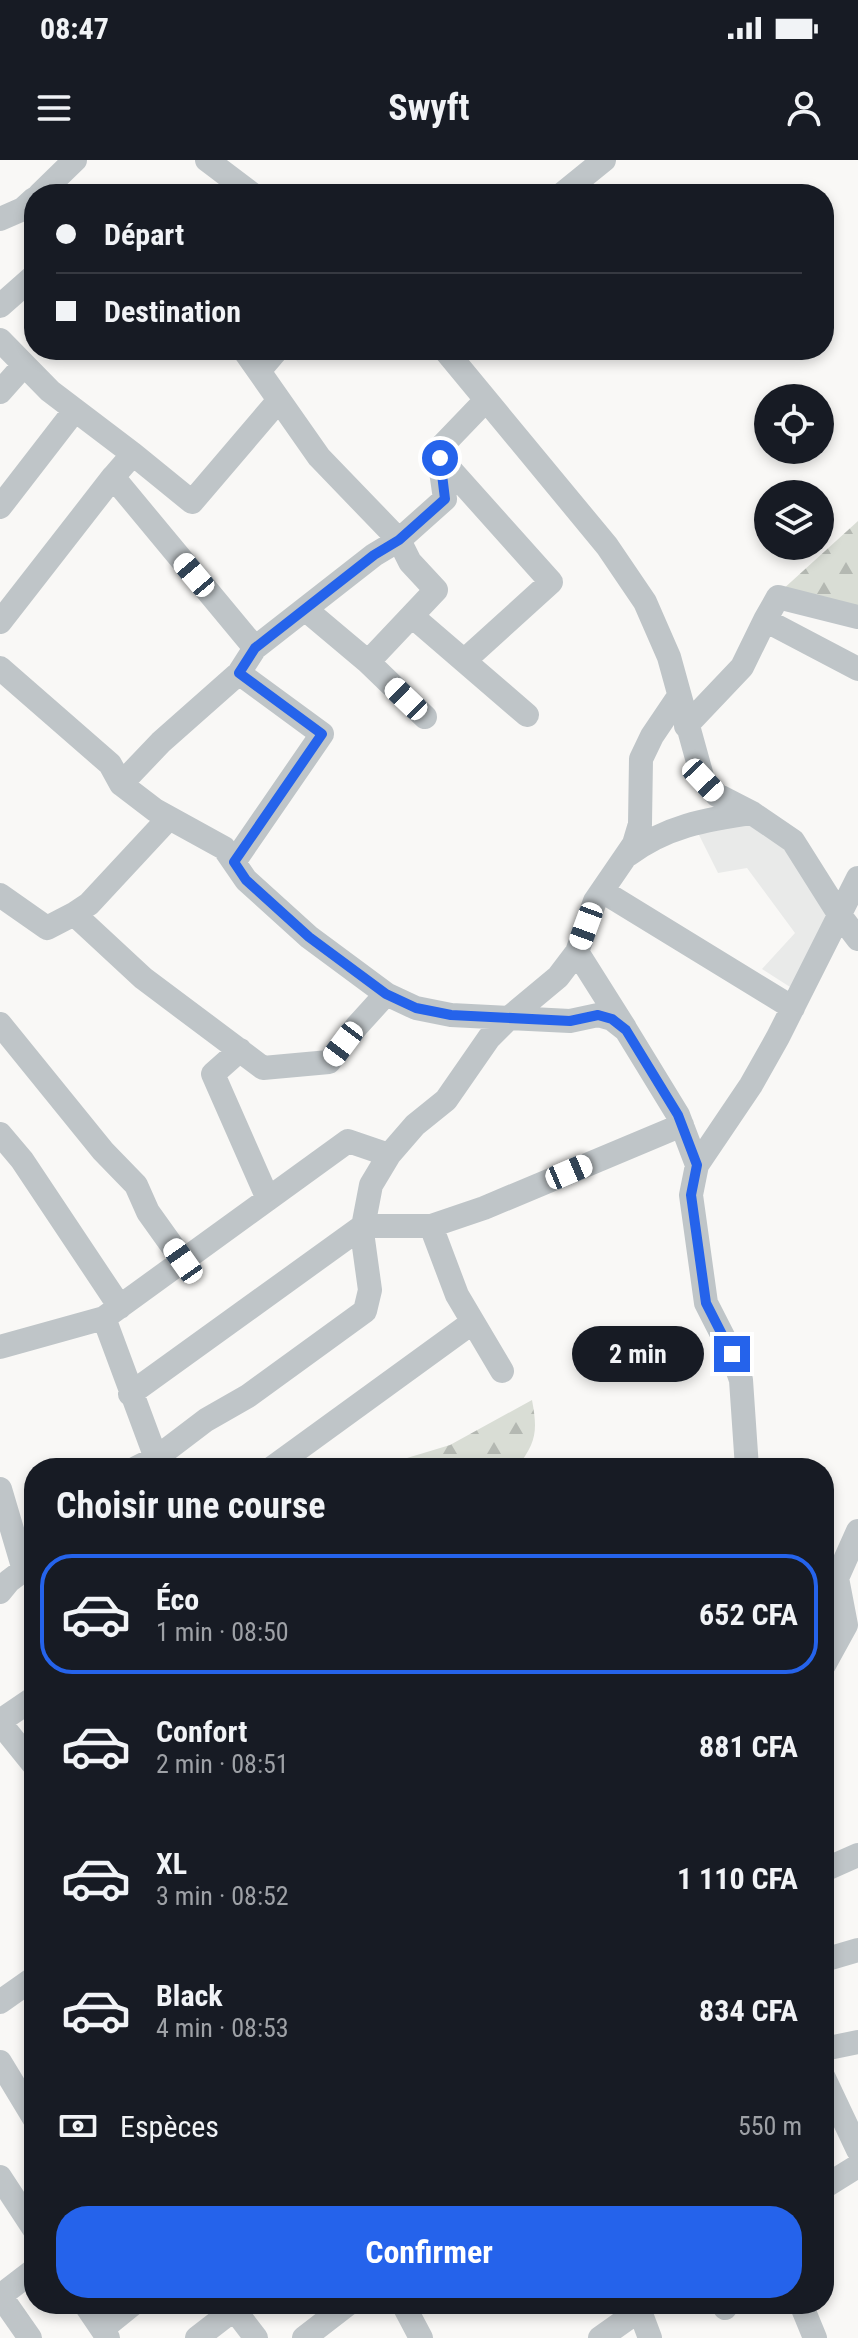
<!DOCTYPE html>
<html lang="fr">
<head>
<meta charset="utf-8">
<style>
  :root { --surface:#171b24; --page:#20242c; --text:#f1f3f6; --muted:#9ea1a6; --line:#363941; --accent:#2563eb }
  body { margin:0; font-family:"Roboto Condensed",sans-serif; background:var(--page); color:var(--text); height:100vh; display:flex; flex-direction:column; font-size:30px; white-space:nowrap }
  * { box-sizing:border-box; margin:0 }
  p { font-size:26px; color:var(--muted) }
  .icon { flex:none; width:44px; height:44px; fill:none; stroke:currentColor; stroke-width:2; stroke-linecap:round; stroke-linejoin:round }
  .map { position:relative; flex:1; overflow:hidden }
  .side { position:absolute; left:24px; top:1298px; width:810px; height:856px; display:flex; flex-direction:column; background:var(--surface); border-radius:32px; box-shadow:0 4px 12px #0003 }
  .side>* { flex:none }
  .banner { position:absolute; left:24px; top:24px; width:810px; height:176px; border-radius:32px; box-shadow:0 4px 12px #0003; display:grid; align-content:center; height:176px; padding:0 32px; background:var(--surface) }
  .controls { position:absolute; left:754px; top:224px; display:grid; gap:16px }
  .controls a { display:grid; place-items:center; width:80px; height:80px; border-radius:50%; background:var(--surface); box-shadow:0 4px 12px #0003; font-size:40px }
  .end { position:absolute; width:36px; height:36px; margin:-18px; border:10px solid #2563eb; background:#fff; box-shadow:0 0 0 4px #fff }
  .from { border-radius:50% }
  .bubble { position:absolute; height:56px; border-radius:28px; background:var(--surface); box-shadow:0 4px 12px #0003; font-size:26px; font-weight:700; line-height:56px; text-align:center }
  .car { position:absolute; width:24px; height:48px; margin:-24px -12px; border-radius:10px; box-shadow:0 0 6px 2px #0007; background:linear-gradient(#fff 24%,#345 0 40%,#fff 0 76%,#345 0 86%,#fff 0) }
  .banner b { display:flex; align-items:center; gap:28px; height:76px; font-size:30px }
  .banner b+b { border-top:2px solid var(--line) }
  .banner i { width:20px; height:20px; background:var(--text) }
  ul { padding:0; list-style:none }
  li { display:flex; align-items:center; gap:24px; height:120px; margin:0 16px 12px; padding:0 16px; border:4px solid transparent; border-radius:32px }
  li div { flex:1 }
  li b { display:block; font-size:30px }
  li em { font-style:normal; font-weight:700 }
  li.on { border-color:var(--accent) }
  li>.icon { width:72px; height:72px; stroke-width:1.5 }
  h2 { padding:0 32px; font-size:36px; line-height:96px }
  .pay { display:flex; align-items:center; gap:20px; height:88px; padding:0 32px; font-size:30px }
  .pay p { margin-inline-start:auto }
  .button { display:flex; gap:16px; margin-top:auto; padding:16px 32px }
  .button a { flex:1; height:92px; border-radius:32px; background:var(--accent); color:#fff; font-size:32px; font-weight:700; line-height:92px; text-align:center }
  .status { display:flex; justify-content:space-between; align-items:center; height:56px; padding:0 40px; background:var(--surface); direction:ltr }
  .status svg { height:22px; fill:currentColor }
  header { display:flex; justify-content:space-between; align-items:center; height:104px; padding:0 32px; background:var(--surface); font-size:36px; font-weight:700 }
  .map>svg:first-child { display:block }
</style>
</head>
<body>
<div class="status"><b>08:47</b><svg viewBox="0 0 49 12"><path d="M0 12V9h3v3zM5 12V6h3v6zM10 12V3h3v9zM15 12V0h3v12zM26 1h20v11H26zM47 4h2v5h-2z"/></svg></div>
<header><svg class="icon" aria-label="menu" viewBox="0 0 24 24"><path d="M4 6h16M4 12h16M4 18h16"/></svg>Swyft<svg class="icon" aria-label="person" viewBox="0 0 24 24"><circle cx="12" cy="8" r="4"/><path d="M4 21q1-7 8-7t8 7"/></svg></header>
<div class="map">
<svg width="858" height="2178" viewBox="0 0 858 2178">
  <defs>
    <pattern id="forest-firs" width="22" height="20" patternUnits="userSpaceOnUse" patternTransform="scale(2)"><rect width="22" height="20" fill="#d9ddd5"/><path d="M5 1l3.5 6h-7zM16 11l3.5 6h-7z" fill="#b4b8b2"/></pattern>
  </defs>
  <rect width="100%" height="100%" fill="#f9f8f6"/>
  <path fill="#e9eae9" d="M 752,653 L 793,681 L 839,754 L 801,834 L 762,809 L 795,773 L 747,708 L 718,713 L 693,663 Z"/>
  <path fill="url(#forest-firs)" d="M 858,361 L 858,450 L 781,431 Z
    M 532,1240 C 538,1272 536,1282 517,1308 L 374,1308 L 450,1285 Z"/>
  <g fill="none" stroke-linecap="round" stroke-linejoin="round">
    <path stroke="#bfc5c8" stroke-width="24" d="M 207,0 L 252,34
      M 40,34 L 75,0
      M 562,34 L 604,0
      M 0,59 L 23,49 L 34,39
      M 0,146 L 34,116
      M 0,180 L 50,231 L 133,294 L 113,317 L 255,488
      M 244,190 L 319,297 L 399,380 L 410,402 L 436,430 L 368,502
      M 445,190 L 607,386 L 645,442 L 669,497 L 703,620 L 717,635 L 752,653 L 793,681 L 839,754 L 858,779
      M 259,211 L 277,190
      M 0,232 L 24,205
      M 133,294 L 192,342 L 279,240
      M 440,298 L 551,422 L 465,500
      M 0,347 L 75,250
      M 305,449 L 368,502 L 425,557
      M 412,456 L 527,555
      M 858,457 L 778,437 L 765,460 L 858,509
      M 0,462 L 113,317
      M 0,508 L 110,604 L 121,624 L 155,650 L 224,688 L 246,720 L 309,777 L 386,834 L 416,848 L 451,855 L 570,861 L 598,855 L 612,859 L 626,870 L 678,955 L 697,1005
      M 686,566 L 742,507 L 765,460
      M 121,624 L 161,582 L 239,513 L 255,488 L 374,395 L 399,380 L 445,339 L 438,290 L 486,240
      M 628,695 C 665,667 706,659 752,653
      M 234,702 L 322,574 L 239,513
      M 602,731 L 793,848
      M 0,735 L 47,768 L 74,754 L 143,818 L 263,908 L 329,902 L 357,866 L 386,834
      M 74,754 L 89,744 L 169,658
      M 577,792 L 625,868
      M 0,864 L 103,991 L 136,1025 L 148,1052 L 183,1101
      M 240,890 L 213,914 L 268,1039
      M 0,974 L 22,1000 L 120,1147
      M 104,1158 L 156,1298
      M 0,1187 L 104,1158 L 348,981 L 389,995
      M 502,1211 L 457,1135 L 431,1066 L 484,1048 L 682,965
      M 130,1234 L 363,1066 L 431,1066
      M 136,1308 L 156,1298 L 206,1260 L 248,1236 L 365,1151 L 370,1130 L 362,1072 L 371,1025 L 389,995 L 415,965 L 446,940 L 489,878 L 510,857 L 558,817 L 577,792 L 595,741 L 634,684 L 640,664 L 641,599 L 652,576 L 679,536
      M 272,1308 L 473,1162
      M 747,1308 L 741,1220 L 732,1194 L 706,1143 L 691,1035 L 697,1005 L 751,925 L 778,877 L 858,718
      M 0,1329 L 24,1410 L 34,1409
      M 0,1432 L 9,1421 L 34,1402
      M 824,1505 L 846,1465 L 837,1418 L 858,1371
      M 0,1561 L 34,1538
      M 0,1563 L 34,1605
      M 824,1710 L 858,1695
      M 824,1800 L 858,1790
      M 0,1842 L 34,1818
      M 824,1889 L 858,1882
      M 0,1902 L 34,1958
      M 824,1918 L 858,1990
      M 0,2017 L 34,2069
      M 824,2027 L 858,2006
      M 0,2135 L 30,2178
      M 0,2136 L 34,2110
      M 85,2144 L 108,2178
      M 230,2144 L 256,2178
      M 403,2144 L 421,2178
      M 723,2144 L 725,2148
      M 801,2144 L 815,2178
      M 638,2146 L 650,2178
      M 102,2169 L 133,2144
      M 197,2178 L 241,2144
      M 304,2178 L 348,2144
      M 600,2178 L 631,2156 L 640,2144"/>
  </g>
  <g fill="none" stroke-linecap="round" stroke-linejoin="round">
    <path stroke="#2563eb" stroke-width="10" d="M 440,298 L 445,339 L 399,380 L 374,395 L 255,488 L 239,513 L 322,574 L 234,702 L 246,720 L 309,777 L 386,834 L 416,848 L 451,855 L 570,861 L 598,855 L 612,859 L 626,870 L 678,955 L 697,1005 L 691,1035 L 706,1143 L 732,1194"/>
  </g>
</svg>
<div class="controls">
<a><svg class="icon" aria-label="locate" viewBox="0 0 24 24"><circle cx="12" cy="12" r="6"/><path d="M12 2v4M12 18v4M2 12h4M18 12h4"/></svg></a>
<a><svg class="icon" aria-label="layers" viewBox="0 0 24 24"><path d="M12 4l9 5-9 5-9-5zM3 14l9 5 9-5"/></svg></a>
</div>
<i class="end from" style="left:440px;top:298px"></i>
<i class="end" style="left:732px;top:1194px"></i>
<div class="bubble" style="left:572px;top:1166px;width:132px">2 min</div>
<i class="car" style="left:194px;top:415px;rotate:320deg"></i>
<i class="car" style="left:406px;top:539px;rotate:314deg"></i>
<i class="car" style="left:703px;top:620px;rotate:137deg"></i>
<i class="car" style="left:586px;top:766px;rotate:200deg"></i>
<i class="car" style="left:343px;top:884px;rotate:217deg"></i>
<i class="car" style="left:569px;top:1012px;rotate:67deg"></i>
<i class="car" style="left:183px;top:1101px;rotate:325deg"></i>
<div class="banner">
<b><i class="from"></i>Départ</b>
<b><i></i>Destination</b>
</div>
<section class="side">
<h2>Choisir une course</h2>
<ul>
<li class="on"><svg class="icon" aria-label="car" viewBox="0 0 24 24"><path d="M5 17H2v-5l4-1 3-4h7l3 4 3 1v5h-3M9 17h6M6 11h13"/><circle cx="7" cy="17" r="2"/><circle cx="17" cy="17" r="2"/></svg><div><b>Éco</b><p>1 min · 08:50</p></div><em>652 CFA</em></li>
<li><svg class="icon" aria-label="car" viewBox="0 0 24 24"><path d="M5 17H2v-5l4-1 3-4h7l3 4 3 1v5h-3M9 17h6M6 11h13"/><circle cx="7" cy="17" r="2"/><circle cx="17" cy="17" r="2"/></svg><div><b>Confort</b><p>2 min · 08:51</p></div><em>881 CFA</em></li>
<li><svg class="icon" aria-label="car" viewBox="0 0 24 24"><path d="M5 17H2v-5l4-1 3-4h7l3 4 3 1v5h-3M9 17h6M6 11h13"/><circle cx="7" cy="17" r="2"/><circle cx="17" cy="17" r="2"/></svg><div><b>XL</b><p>3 min · 08:52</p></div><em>1 110 CFA</em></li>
<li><svg class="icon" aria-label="car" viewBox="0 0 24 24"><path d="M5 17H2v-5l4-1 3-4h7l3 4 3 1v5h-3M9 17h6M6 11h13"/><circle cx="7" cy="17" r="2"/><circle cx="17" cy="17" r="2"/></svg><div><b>Black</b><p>4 min · 08:53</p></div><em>834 CFA</em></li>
</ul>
<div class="pay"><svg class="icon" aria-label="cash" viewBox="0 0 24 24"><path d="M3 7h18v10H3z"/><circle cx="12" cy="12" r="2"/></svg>Espèces<p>550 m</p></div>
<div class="button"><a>Confirmer</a></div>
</section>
</div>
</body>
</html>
